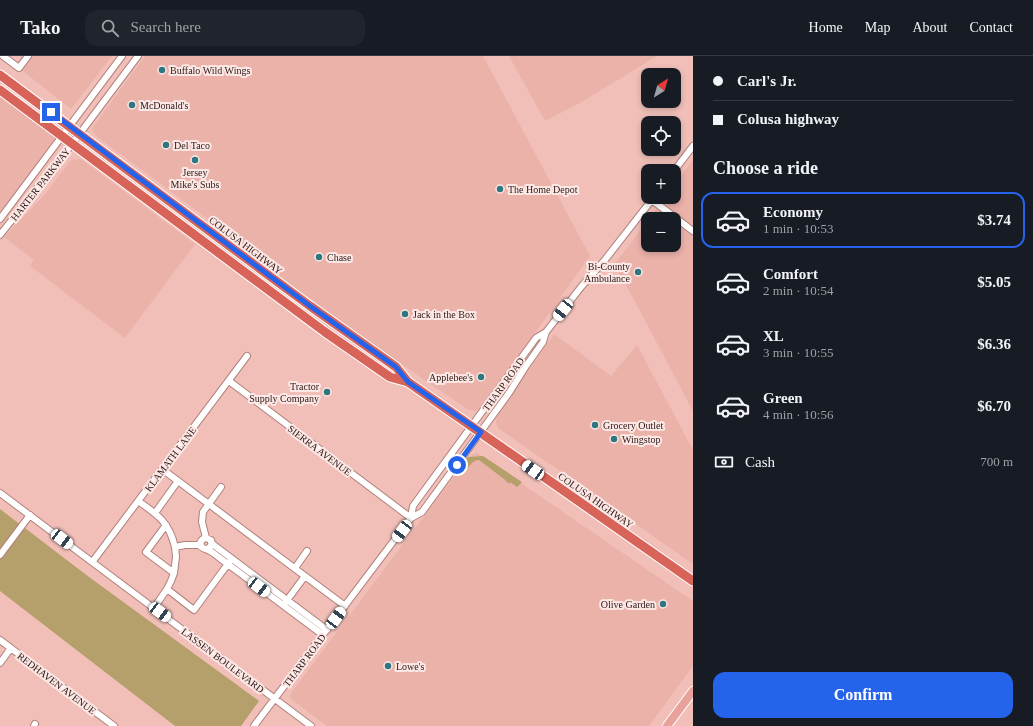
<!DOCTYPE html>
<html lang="en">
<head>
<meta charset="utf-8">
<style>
  :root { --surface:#171b24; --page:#20242c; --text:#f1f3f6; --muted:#9ea1a6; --line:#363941; --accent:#2563eb }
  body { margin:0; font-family:"Times New Roman",serif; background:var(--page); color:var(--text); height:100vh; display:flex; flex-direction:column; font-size:15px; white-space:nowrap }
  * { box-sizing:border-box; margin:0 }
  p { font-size:13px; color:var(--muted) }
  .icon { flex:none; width:22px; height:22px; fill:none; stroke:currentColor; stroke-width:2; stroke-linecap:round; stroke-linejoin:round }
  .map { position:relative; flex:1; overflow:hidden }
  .panel { display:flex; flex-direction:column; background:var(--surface); width:340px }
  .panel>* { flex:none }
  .banner { display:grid; align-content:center; height:88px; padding:0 20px; background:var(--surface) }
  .needle { width:26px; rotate:37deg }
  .controls { position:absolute; left:641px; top:12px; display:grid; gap:8px }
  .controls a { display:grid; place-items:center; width:40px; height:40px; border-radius:8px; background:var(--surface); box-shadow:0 2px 6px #0003; font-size:20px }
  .end { position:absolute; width:18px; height:18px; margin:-9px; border:5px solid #2563eb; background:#fff; box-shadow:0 0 0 2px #fff }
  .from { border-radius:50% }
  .car { position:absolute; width:12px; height:24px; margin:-12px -6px; border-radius:5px; box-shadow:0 0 3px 1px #0007; background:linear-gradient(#fff 24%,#345 0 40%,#fff 0 76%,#345 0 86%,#fff 0) }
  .banner b { display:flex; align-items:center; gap:14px; height:38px; font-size:15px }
  .banner b+b { border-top:1px solid var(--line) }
  .banner i { width:10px; height:10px; background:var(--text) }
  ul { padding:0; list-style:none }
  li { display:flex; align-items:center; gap:12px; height:56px; margin:0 8px 6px; padding:0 12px; border:2px solid transparent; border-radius:12px }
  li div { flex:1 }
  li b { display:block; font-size:15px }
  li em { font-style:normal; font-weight:600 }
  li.selected { border-color:var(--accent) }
  li>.icon { width:36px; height:36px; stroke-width:1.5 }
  h2 { padding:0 20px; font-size:18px; line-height:48px }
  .pay { display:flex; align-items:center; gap:10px; height:44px; padding:0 20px; font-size:15px }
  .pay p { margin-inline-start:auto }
  .cta { display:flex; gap:8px; margin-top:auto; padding:8px 20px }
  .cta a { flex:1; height:46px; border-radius:12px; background:var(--accent); color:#fff; font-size:16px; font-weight:600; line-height:46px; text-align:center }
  header { display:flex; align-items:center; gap:24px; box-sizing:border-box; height:56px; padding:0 20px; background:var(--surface); border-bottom:1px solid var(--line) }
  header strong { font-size:19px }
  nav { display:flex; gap:22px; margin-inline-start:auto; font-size:14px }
  .search { width:280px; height:36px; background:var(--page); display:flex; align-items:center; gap:10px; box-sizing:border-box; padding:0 14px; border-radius:12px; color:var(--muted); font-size:15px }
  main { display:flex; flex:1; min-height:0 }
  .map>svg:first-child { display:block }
</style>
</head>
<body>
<header>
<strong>Tako</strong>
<div class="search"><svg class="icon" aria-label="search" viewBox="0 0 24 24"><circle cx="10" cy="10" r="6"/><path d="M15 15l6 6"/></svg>Search here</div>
<nav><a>Home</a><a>Map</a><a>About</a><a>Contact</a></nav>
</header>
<main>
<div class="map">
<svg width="693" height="670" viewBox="0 0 693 670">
  <rect width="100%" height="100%" fill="#f1bfb8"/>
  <path fill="#ebb2aa" d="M 22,0 L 112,0 L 71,53 L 15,9 Z
    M 145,0 L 483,0 L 590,200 L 483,350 L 476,355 L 469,354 L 420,321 L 295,232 L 247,195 L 216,169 L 96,80 L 94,77 L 92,72 Z
    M 509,0 L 657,0 L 580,47 L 545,65 Z
    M 0,39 L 57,81 L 0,159 Z
    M 81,103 L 195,188 L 125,282 L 30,210 L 34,204 L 4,181 L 45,138 L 71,104 Z
    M 693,104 L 693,355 L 615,208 L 648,164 L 648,189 L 674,189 L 674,163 L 649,163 L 665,141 L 674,141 L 674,129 Z
    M 554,278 L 611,320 L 637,289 L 693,394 L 693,508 L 498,372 L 496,366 L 497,359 Z
    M 477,397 L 693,545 L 693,610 L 649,670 L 327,670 L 291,643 L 290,640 L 291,637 L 468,402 L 472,399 Z"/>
  <path fill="#b59f6b" d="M 483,400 L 522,426 L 517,431 L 510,426 L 509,428 L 504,423 L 479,404 C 472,404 469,411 464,417 L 459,413 L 468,401 Z
    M 0,453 L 89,521 L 259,645 L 241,670 L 175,670 L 0,535 Z"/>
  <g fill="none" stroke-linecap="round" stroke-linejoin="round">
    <defs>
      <path id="minor" d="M 3,0 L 19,12 L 28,0
        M 674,115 L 693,90
        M 652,144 L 693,175
        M 0,163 L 122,0
        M 0,179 L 72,88 L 138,0
        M 229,325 L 411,462
        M 162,413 L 178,425
        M 0,437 L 311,670
        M 138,445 C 158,459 169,466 175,491 L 185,489 L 201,489
        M 155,457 L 178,425 L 345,550
        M 411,462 L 413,450 L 536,282 L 546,276
        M 166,469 L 146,496 L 174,517 L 176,501 L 175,491
        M 206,482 L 202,466 L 203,456 L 221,431
        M 211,486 L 215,490 L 327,574
        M 207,493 L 210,491 L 212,488 L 211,484 L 206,482 C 201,483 197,489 203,492 C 205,493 208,494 210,495 C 214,497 217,500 221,503 L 323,579
        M 0,499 L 30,459
        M 93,505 L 247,300
        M 295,512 L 307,495
        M 174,517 L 171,525 L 167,533 L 194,554 L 230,505
        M 285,547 L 305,520
        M 154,552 L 167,533
        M 0,584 L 114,670
        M 0,607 L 11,592
        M 34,670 L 35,668
        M 254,670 L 411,462 L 422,456 L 509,337 L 526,310 L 543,286 L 546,276 L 581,231 L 604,205 L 654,141"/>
      <path id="major" d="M 667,670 L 693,635"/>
      <path id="highway" d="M 0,19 L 310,250 L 396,311 L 408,326 L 693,525
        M 0,34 L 325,276 L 390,321 L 408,326"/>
    </defs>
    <use href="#minor" stroke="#b0827c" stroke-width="8"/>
    <use href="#major" stroke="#fff" stroke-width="10"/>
    <use href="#highway" stroke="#fff" stroke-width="11"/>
    <use href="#minor" stroke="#fff" stroke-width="6"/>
    <use href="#major" stroke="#e8a29b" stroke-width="8"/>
    <use href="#highway" stroke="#d86459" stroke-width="9"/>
  </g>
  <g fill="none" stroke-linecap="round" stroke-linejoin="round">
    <path stroke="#2563eb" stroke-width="5" d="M 51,56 L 310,250 L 396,311 L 408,326 L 481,376 L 457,409"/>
  </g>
  <g fill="#2f7780" stroke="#fde8e5" stroke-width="1.5">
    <circle cx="162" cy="14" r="4"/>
    <circle cx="132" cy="49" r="4"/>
    <circle cx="166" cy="89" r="4"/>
    <circle cx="195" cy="104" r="4"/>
    <circle cx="500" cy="133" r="4"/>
    <circle cx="319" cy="201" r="4"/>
    <circle cx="638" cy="216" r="4"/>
    <circle cx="405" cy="258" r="4"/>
    <circle cx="481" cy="321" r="4"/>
    <circle cx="327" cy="336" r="4"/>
    <circle cx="595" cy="369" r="4"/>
    <circle cx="614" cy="383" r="4"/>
    <circle cx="663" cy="548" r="4"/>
    <circle cx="388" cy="610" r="4"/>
  </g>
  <g text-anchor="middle" stroke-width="4" stroke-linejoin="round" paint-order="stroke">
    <g font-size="10" fill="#2a1816" stroke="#fde8e5" text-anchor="start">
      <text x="170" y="18">Buffalo Wild Wings</text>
      <text x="140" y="53">McDonald's</text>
      <text x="174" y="93">Del Taco</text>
      <text x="195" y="120" text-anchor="middle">Jersey<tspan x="195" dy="12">Mike's Subs</tspan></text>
      <text x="508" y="137">The Home Depot</text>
      <text x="327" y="205">Chase</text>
      <text x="630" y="214" text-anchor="end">Bi-County<tspan x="630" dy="12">Ambulance</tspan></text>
      <text x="413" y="262">Jack in the Box</text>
      <text x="473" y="325" text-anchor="end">Applebee's</text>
      <text x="319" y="334" text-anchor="end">Tractor<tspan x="319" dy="12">Supply Company</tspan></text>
      <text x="603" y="373">Grocery Outlet</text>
      <text x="622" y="387">Wingstop</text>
      <text x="655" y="552" text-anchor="end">Olive Garden</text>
      <text x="396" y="614">Lowe's</text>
    </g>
    <g font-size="10" fill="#2a1816" stroke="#fde8e5">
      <text transform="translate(40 128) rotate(-52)" y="4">HARTER PARKWAY</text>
      <text transform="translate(246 189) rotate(37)" y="4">COLUSA HIGHWAY</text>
      <text transform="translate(503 328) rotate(-54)" y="4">THARP ROAD</text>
      <text transform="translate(320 394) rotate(37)" y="4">SIERRA AVENUE</text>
      <text transform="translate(170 403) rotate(-53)" y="4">KLAMATH LANE</text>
      <text transform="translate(596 444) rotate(35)" y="4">COLUSA HIGHWAY</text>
      <text transform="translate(223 604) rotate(37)" y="4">LASSEN BOULEVARD</text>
      <text transform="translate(304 604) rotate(-53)" y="4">THARP ROAD</text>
      <text transform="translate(57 627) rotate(37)" y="4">REDHAVEN AVENUE</text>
    </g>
  </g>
</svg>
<div class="controls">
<a><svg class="needle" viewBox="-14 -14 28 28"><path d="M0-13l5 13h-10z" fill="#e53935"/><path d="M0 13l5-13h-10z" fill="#9ea1a6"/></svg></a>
<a><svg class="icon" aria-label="locate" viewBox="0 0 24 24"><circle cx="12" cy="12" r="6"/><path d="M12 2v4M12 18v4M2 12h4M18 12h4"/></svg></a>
<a>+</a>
<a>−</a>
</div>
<i class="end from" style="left:457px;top:409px"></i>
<i class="end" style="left:51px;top:56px"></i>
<i class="car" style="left:563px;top:254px;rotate:218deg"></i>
<i class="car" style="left:533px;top:414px;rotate:305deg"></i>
<i class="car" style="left:402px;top:475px;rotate:217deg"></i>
<i class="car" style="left:62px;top:483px;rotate:127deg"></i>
<i class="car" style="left:259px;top:531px;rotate:127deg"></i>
<i class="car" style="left:160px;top:556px;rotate:127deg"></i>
<i class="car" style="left:336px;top:562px;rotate:37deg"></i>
</div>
<section class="panel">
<div class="banner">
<b><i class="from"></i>Carl's Jr.</b>
<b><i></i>Colusa highway</b>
</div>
<h2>Choose a ride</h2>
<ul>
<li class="selected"><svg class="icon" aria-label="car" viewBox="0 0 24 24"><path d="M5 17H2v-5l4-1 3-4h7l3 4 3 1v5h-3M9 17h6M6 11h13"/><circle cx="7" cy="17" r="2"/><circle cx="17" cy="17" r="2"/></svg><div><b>Economy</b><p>1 min · 10:53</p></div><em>$3.74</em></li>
<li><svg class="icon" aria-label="car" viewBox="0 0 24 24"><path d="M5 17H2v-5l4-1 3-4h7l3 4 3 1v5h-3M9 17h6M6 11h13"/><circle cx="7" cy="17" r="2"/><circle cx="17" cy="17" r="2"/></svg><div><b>Comfort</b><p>2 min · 10:54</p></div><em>$5.05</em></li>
<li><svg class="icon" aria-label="car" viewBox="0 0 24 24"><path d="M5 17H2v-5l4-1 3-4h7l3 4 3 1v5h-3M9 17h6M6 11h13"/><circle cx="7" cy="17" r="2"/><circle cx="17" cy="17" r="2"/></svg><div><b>XL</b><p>3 min · 10:55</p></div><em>$6.36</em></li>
<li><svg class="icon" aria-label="car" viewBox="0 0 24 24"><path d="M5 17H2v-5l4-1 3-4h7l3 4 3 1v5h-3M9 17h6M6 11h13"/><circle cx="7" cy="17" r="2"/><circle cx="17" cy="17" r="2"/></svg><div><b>Green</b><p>4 min · 10:56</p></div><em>$6.70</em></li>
</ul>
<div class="pay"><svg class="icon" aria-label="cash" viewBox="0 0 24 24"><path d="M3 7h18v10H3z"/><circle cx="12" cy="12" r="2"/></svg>Cash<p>700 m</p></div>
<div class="cta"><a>Confirm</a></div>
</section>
</main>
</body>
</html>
